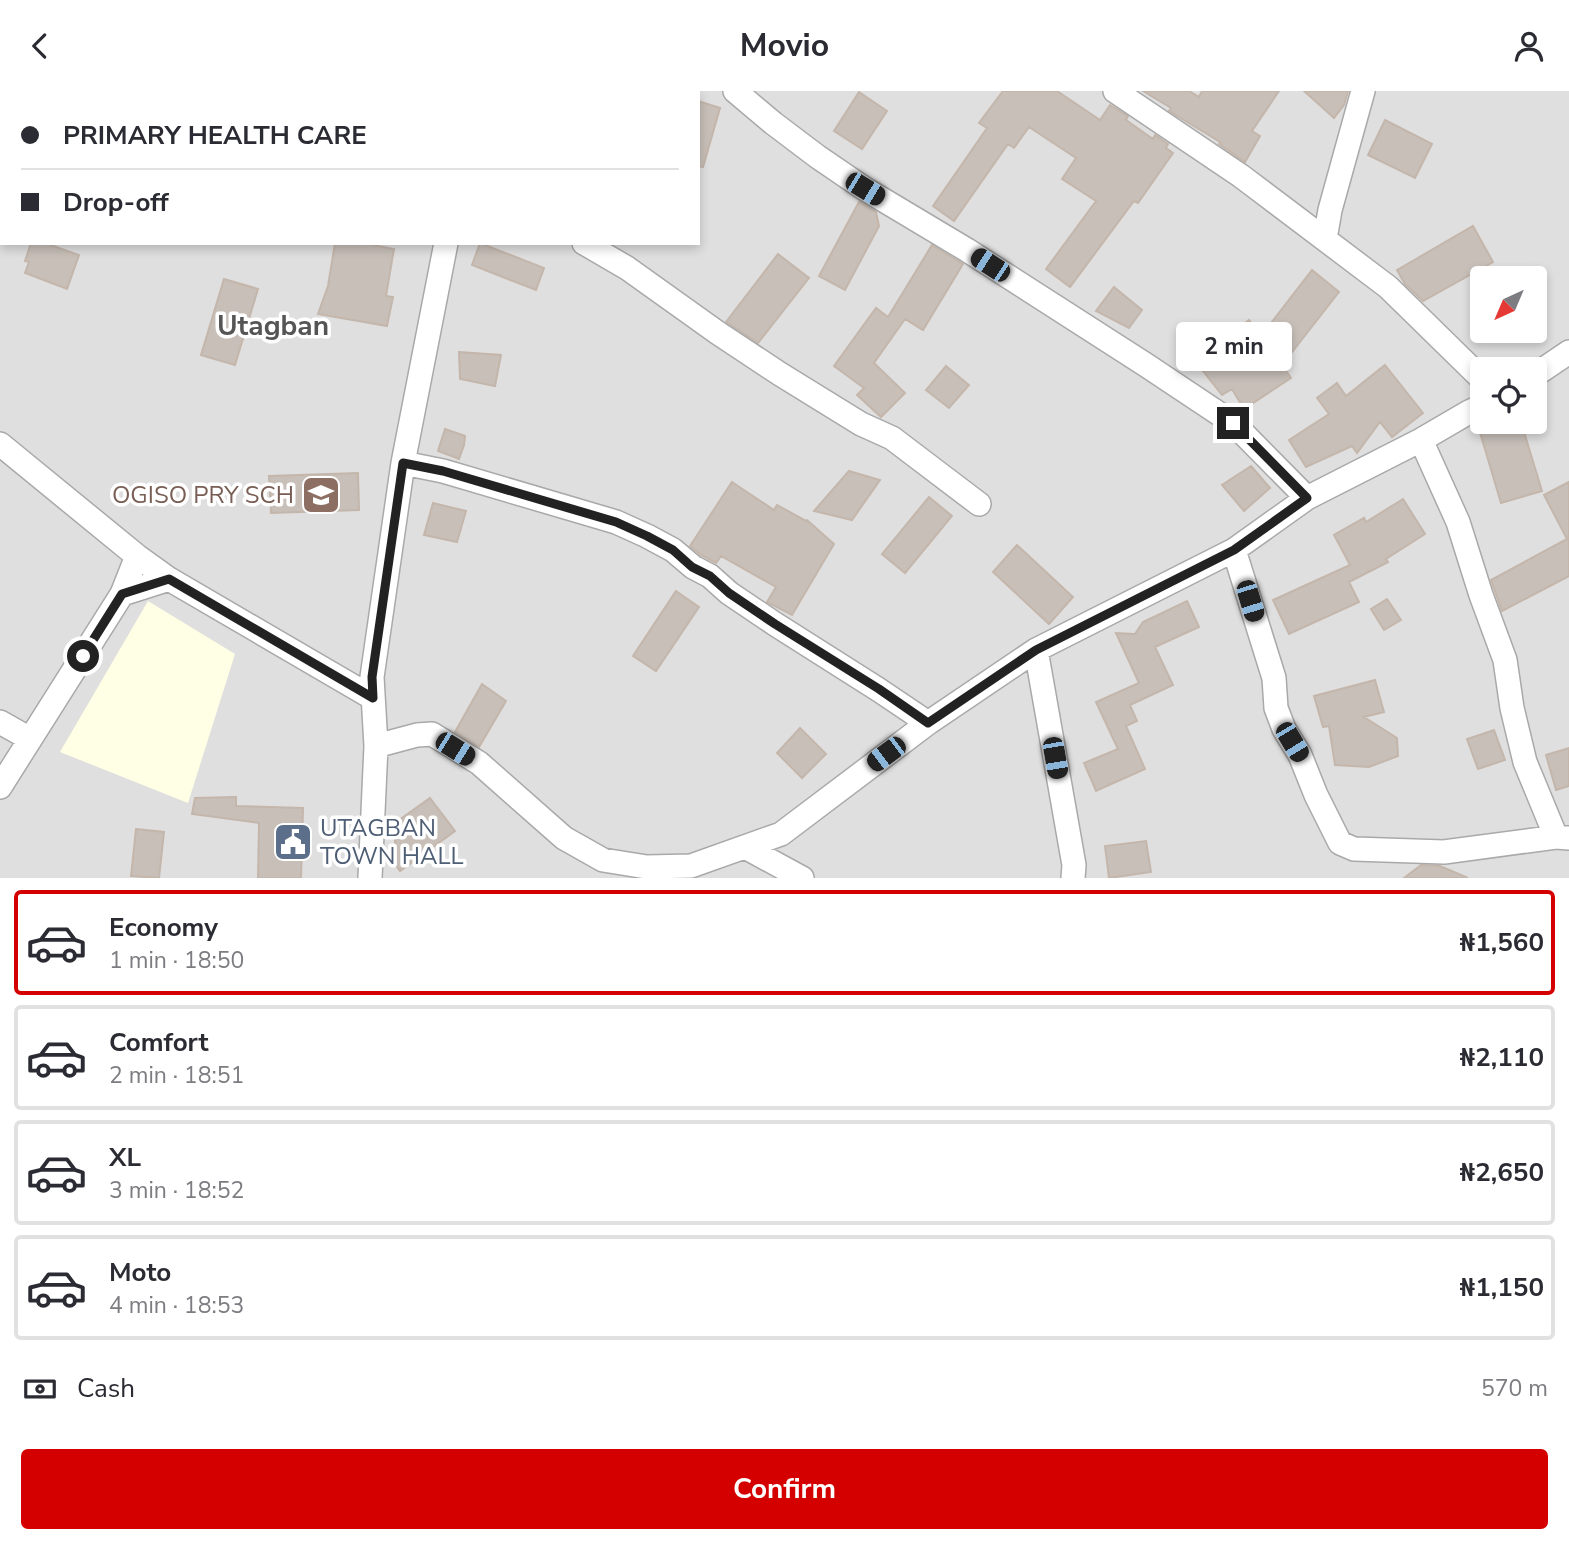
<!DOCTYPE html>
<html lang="en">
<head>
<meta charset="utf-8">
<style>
  :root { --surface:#fff; --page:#f2f2f3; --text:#2b2b33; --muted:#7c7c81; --line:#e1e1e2; --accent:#d40000 }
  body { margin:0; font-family:"Nunito Sans",sans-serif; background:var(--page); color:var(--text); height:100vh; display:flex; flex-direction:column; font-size:26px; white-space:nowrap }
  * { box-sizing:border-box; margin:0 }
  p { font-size:23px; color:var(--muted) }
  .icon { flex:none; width:38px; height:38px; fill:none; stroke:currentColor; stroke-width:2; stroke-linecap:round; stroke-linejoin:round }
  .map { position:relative; height:787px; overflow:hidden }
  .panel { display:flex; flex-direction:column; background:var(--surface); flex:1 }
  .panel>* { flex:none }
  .hud { position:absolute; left:0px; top:0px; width:700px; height:154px; box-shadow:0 4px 10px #0003; display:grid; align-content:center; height:154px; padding:0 21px; background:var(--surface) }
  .needle { width:46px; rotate:224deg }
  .controls { position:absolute; left:1470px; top:175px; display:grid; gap:14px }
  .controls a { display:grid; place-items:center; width:77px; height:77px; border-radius:7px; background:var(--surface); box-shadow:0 4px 10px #0003; font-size:35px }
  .end { position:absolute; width:32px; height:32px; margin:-16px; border:9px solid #222; background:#fff; box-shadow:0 0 0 4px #fff }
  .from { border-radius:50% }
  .bubble { position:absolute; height:49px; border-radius:7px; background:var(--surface); box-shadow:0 4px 10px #0003; font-size:23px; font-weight:700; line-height:49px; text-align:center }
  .car { position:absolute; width:21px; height:42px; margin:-21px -10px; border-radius:9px; box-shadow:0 0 5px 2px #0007; background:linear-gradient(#222 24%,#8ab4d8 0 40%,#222 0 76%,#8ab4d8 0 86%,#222 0) }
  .hud b { display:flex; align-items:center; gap:24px; height:66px; font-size:26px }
  .hud b+b { border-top:2px solid var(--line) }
  .hud i { width:18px; height:18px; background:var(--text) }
  ul { padding:12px 0 0; list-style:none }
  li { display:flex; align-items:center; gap:21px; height:105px; margin:0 14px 10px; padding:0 7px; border:4px solid var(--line); border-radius:7px }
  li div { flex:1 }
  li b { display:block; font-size:26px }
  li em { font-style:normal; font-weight:700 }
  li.on { border-color:var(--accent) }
  li>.icon { width:63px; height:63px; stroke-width:1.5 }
  .pay { display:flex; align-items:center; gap:18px; height:77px; padding:0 21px; font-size:26px }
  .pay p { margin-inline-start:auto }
  .cta { display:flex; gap:14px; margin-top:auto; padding:14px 21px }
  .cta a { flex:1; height:80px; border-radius:7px; background:var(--accent); color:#fff; font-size:28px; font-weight:700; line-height:80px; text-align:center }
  header { display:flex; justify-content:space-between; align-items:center; height:91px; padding:0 21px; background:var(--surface); font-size:32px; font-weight:700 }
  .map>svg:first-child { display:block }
</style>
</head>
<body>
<header><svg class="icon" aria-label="back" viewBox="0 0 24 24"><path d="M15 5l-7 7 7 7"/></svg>Movio<svg class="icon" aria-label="person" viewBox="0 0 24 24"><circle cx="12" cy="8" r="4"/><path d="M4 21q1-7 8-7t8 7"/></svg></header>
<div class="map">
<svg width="1569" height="787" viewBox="0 0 1569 787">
  <rect width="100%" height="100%" fill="#f2efe9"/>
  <path fill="#e0dfdf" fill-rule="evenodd" d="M 0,0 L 1569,0 L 1569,787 L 0,787 ZM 2,2 L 698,2 L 698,152 L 2,152 ZM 1482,187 L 1535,187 L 1535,240 L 1482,240 ZM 1482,278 L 1535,278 L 1535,331 L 1482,331 Z"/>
  <path fill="#ffffe5" d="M 148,510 L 235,563 L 188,712 L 60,661 Z"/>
  <path fill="#c7bfb8" stroke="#c4b6ab" stroke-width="2" d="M 1003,0 L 1057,0 L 1100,29 L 1110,14 L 1128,25 L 1126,29 L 1153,48 L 1155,44 L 1168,53 L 1166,57 L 1173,62 L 1138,112 L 1134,110 L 1070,196 L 1046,178 L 1096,110 L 1062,88 L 1076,67 L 1029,36 L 1014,57 L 1008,53 L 954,130 L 933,115 L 987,37 L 979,32 Z
    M 1143,0 L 1189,0 L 1199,6 L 1202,0 L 1279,0 L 1252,40 L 1260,45 L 1245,71 L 1219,53 L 1220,51 L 1169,20 L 1171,17 Z
    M 1304,0 L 1348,0 L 1344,14 L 1334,27 Z
    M 859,1 L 887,20 L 862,58 L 834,40 Z
    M 698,10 L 720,17 L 703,76 L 698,75 Z
    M 1385,29 L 1432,53 L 1415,87 L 1368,64 Z
    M 859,111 L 876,121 L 879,135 L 845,199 L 819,185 Z
    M 1473,135 L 1493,171 L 1423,210 L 1405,193 L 1397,179 Z
    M 31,152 L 45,152 L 79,164 L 67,198 L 25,182 L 29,171 L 25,170 Z
    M 335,152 L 362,152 L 394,158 L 386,205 L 393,206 L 387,235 L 318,223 L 328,195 Z
    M 480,152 L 544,177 L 536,199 L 472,174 Z
    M 932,154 L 963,173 L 923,239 L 905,228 L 874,272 L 905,302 L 881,326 L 857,304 L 864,297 L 834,275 L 876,217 L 888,226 Z
    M 778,163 L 809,187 L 758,252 L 726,231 Z
    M 1312,179 L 1339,201 L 1282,274 L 1291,287 L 1244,318 L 1232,298 L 1222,304 L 1195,270 L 1249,229 L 1261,245 Z
    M 224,188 L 258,198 L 235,274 L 201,264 Z
    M 1114,196 L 1142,219 L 1129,237 L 1096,220 Z
    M 459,261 L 501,264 L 495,295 L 460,288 Z
    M 1385,274 L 1423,322 L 1392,346 L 1380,331 L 1357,362 L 1352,355 L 1306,376 L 1289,349 L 1329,323 L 1317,307 L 1337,292 L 1346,305 Z
    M 946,275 L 969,294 L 949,317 L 926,299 Z
    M 1490,331 L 1521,331 L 1542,400 L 1501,412 L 1478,335 Z
    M 445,338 L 465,345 L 464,354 L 459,368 L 438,360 Z
    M 1251,375 L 1270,397 L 1244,420 L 1222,394 Z
    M 849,380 L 880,389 L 852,429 L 814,420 Z
    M 358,382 L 359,419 L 271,422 L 269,385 Z
    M 732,391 L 774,419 L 777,414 L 806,430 L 807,429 L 834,453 L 792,524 L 767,511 L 776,496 L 721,465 L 716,472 L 701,464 L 690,455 Z
    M 1569,391 L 1569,485 L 1502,520 L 1491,489 L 1567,448 L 1544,404 Z
    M 929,406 L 952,425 L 905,482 L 882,463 Z
    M 1403,408 L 1425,443 L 1386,468 L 1388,471 L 1349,491 L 1359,511 L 1289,543 L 1273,509 L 1350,474 L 1334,444 L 1364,427 L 1366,431 Z
    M 433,412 L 466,420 L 457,451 L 424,444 Z
    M 1017,454 L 1073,506 L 1049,533 L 993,481 Z
    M 676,500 L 699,516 L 656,580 L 633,565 Z
    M 1387,508 L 1401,529 L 1384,539 L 1371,518 Z
    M 1187,510 L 1199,536 L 1155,556 L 1173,594 L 1130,614 L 1137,630 L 1126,635 L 1145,678 L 1096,700 L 1084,672 L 1118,658 L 1096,611 L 1139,592 L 1116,542 L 1135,543 L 1143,531 Z
    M 1375,589 L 1384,621 L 1364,626 L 1397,647 L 1398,665 L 1369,676 L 1335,674 L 1329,635 L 1323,636 L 1314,605 Z
    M 482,593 L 506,610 L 479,656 L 455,641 Z
    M 800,637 L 826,663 L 802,687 L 777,662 Z
    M 1494,639 L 1505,669 L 1478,678 L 1467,648 Z
    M 1569,657 L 1569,695 L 1556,699 L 1546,664 Z
    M 236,706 L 236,715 L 303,717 L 301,787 L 258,787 L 259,732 L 192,723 L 195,707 Z
    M 430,707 L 455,740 L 400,780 L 389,764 L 395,754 L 395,732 Z
    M 136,738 L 164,741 L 159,787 L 131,785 Z
    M 1146,750 L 1151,781 L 1109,787 L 1105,755 Z
    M 1421,774 L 1440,775 L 1468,787 L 1404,787 Z"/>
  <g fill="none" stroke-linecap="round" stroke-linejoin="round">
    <defs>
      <path id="minor" d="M 425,0 L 433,2
        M 735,0 L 773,32 L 818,66 L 865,98 L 967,159 L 1146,274 L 1233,332 L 1307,407
        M 1115,0 L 1241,85 L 1388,196 L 1482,288
        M 80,2 L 81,0
        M 457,2 L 458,0
        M 0,139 L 2,137
        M 1325,148 L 1330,119 L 1363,0
        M 584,152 L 627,177 L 718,242 L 780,283 L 861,333 L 892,347 L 979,413
        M 1535,284 L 1569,261
        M 1421,349 L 1458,431 L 1481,504 L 1505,569 L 1512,617 L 1525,671 L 1556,746
        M 0,353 L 137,465 L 169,488 L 373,607
        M 403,372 L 443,380 L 616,431 L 647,445 L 673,459 L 693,476 L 710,485 L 729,502 L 775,533 L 879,599 L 928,632
        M 1234,459 L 1274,587 L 1276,617 L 1284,638 L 1300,664 L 1316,704 L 1340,752 L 1354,758 L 1444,761 L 1556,746 L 1569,747
        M 122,503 L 169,488
        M 1036,559 L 1074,774 L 1073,787
        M 0,631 L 30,648
        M 376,655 L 417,644 L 432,643 L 479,672 L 564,747 L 603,769 L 647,776 L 691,775 L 781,743 L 928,632 L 1036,559 L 1234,459 L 1307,407 L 1421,349 L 1469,321 L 1482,315
        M 0,696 L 122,503 L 137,465
        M 745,756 L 802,787
        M 370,787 L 376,655 L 372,586 L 403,372 L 446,152"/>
    </defs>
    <use href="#minor" stroke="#a9a9a9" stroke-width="26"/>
    <use href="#minor" stroke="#fff" stroke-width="23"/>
  </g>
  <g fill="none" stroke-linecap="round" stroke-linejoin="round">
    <path stroke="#222" stroke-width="9" d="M 83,565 L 122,503 L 169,488 L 373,607 L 372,586 L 403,372 L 443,380 L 616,431 L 647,445 L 673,459 L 692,476 L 710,485 L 729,502 L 775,533 L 879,598 L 928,632 L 1036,559 L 1234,459 L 1307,407 L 1233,332"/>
  </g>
  <defs>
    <symbol id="school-square" viewBox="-11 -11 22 22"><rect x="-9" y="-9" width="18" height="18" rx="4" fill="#8d6e63" stroke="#fff"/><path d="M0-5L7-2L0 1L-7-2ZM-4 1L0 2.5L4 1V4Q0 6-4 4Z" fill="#fff"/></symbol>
    <symbol id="civic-square" viewBox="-11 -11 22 22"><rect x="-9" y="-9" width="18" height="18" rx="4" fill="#5c6f8a" stroke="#fff"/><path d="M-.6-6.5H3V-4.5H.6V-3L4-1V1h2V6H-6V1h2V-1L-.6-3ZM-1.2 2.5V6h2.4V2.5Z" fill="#fff"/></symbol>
  </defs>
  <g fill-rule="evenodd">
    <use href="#school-square" x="299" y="382" width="44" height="44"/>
    <use href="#civic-square" x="271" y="729" width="44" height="44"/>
  </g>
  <g text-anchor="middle" stroke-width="7" stroke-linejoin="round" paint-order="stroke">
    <g font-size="24" fill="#785e54" stroke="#fff" text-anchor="end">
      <text x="294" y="412">OGISO PRY SCH</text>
    </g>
    <g font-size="24" fill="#4e5e75" stroke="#fff" text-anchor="start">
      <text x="320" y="745">UTAGBAN<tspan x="320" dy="28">TOWN HALL</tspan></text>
    </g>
    <g font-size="28" font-weight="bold" fill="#555" stroke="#fff">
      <text x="273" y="244">Utagban</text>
    </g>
  </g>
</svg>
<div class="controls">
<a><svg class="needle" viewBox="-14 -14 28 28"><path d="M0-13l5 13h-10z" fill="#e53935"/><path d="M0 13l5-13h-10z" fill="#7c7c81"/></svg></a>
<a><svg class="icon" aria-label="locate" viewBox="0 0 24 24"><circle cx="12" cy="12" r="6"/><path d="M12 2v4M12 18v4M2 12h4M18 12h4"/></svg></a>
</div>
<i class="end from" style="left:83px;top:565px"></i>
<i class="end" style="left:1233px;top:332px"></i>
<div class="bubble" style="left:1176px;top:231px;width:116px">2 min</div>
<i class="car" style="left:865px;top:98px;rotate:121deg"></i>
<i class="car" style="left:990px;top:174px;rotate:303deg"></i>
<i class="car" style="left:1250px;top:510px;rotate:163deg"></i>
<i class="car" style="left:1292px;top:651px;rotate:149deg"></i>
<i class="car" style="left:455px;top:658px;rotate:122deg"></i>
<i class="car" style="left:886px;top:663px;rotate:233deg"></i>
<i class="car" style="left:1055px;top:667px;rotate:170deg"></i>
<div class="hud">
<b><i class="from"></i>PRIMARY HEALTH CARE</b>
<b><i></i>Drop-off</b>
</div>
</div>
<section class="panel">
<ul>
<li class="on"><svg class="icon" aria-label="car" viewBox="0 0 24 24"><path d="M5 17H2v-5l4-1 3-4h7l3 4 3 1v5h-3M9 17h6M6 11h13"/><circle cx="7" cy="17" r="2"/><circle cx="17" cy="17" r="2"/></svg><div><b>Economy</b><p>1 min · 18:50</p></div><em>₦1,560</em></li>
<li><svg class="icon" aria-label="car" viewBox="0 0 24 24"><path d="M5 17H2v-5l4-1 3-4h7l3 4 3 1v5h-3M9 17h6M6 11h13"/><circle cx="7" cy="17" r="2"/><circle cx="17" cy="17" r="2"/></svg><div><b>Comfort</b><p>2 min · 18:51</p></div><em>₦2,110</em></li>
<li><svg class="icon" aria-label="car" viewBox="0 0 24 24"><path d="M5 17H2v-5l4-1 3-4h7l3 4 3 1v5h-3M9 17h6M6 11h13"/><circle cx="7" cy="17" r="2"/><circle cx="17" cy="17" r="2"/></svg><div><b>XL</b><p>3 min · 18:52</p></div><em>₦2,650</em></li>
<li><svg class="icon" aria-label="car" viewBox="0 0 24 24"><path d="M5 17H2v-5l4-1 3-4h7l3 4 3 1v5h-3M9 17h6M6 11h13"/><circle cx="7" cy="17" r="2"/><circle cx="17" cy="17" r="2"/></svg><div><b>Moto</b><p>4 min · 18:53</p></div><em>₦1,150</em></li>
</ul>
<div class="pay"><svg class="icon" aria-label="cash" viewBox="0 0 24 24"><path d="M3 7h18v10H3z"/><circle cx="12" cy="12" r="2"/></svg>Cash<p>570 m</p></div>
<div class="cta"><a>Confirm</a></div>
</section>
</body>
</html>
